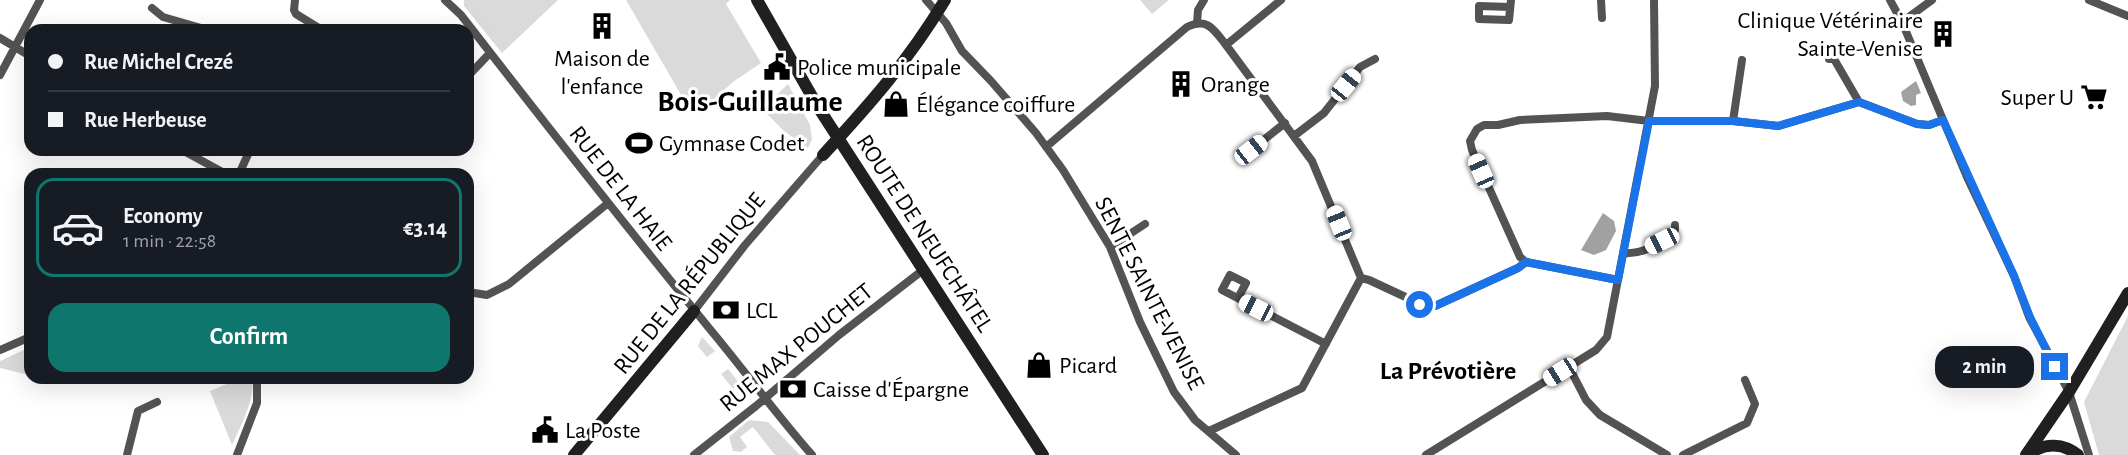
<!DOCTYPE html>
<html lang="en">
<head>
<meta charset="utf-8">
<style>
  :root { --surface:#171b24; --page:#20242c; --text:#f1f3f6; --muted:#9ea1a6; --line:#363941; --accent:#0f766e }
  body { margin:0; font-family:"Alegreya Sans",sans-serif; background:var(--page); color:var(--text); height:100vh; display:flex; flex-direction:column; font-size:22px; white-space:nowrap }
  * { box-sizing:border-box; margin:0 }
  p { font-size:20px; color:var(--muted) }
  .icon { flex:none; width:33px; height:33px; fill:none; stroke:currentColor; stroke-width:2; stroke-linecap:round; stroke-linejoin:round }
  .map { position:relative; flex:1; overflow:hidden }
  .panel { position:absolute; left:24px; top:168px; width:450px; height:216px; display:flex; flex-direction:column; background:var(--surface); border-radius:18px; box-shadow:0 6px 24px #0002 }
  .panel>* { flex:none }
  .banner { position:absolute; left:24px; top:24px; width:450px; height:132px; border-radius:18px; box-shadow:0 6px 24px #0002; display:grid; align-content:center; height:132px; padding:0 24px; background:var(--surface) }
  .end { position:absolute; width:27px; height:27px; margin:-14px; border:8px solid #1a73e8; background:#fff; box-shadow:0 0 0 3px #fff }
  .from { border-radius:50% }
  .bubble { position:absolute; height:42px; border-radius:18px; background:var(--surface); box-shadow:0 6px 24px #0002; font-size:20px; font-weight:600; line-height:42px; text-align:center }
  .car { position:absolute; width:18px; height:36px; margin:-18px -9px; border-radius:8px; box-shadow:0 0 4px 2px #0007; background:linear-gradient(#fff 24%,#345 0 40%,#fff 0 76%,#345 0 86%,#fff 0) }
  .banner b { display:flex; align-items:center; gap:21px; height:57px; font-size:22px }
  .banner b+b { border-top:2px solid var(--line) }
  .banner i { width:15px; height:15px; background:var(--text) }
  ul { padding:10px 0 0; list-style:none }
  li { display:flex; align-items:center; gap:18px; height:99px; margin:0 12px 9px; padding:0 12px; border:3px solid transparent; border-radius:18px }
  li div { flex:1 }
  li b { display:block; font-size:22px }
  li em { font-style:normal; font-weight:600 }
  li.active { border-color:var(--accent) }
  li>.icon { width:54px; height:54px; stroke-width:1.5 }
  .button { display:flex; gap:12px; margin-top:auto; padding:12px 24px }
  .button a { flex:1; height:69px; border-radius:18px; background:var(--accent); color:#fff; font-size:24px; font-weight:600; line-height:69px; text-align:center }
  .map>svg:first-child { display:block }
</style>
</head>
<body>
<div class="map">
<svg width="2128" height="455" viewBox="0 0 2128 455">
  <rect width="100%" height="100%" fill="#fff"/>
  <path fill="#dadada" d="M 464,0 L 558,0 L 502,53 L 464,6 Z
    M 626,0 L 730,0 L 726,4 L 761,63 L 733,82 L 698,114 L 687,105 Z
    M 1140,0 L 1169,0 L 1152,14 Z
    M 788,84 L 810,125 L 812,139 L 808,148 L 784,131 L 762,109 Z
    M 2128,316 L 2128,455 L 2099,455 L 2084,402 Z
    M 702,337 L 715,351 L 707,357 L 698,346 Z
    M 30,347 L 29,375 L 0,368 L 0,361 Z
    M 728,369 L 740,384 L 733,389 L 721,374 Z
    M 241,378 L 252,378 C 255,400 241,426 232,445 L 210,391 Z
    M 749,420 L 768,422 L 800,455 L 775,455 L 753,427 L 740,437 L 747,447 L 741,452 L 733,451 L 729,437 Z"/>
  <path fill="#a1a1a1" d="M 1916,81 L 1921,93 L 1916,95 L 1916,105 L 1911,106 L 1903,101 L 1901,92 Z
    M 1603,213 L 1614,221 L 1616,231 L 1606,250 L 1594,255 L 1581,250 Z"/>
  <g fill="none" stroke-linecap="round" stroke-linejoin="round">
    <path stroke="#535353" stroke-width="8" d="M 295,0 L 294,10 L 296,14 L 322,30
      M 445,0 L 461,15 C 543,121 625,225 709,328 C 744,370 776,414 812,455
      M 926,0 L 946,23 L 962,51 L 991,81 L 1036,133 L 1063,170 L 1110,247 L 1140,322 L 1174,392 L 1195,420 L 1236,455
      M 1601,0 L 1602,18
      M 1890,0 L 1902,22 L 1967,177 L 2014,276 L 2029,317 L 2069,392 L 2089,455
      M 2089,0 L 2128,16
      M 1510,7 L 1479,6 L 1479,19 L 1509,20 L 1511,0
      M 152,8 L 163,17 L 208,30
      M 1902,22 L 1932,0
      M 1197,23 L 1198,10 L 1204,0
      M 0,38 L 30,56
      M 1226,45 L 1281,0
      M 1829,59 L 1834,59 L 1859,102
      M 0,75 L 40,0
      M 468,76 L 490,53
      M 1733,121 L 1742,60
      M 1294,136 L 1324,113 L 1360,67 L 1375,59
      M 1046,147 L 1187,27 C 1208,17 1214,30 1226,45 L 1312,161 L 1361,278
      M 182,150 L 226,174
      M 1251,150 L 1285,123
      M 239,174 L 250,150
      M 1110,247 L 1145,224
      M 1623,253 C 1644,255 1660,243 1675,230 L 1675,225
      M 1618,280 L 1526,262 L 1520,257 L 1472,150 L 1470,141 L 1477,129 L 1484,125 L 1498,125 L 1520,120 L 1607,116 L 1649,121 L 1733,121 L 1778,126 L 1859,102 L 1917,124 L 1929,125 L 1943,120
      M 468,292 L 487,295 L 509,284 L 607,204
      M 1238,298 L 1246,283 L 1230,275 L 1222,290 L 1326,344
      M 694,311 L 745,245 L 823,155
      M 0,350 L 30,337
      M 1569,367 L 1586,400 L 1600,415 L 1667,455
      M 1209,431 L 1302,388 L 1361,278 L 1369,280 L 1427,307 L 1435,306 L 1518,268 L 1526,262
      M 127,455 L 138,411 L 157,402
      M 237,455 L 257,403 L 257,378
      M 694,455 L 756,406 L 839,335 L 923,270
      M 1426,455 L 1596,350 L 1607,337 L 1655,86 L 1654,0
      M 1683,455 L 1747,423 L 1755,404 L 1745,380"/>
    <path stroke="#202020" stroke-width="12" d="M 757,0 L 818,107 L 1043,455
      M 823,155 C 870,104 909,60 945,0
      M 2030,453 C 2046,443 2063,443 2078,455
      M 574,455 L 694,311
      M 2026,455 L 2069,392 L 2128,293"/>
  </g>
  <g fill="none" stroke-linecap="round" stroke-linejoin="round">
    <path stroke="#1a73e8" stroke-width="8" d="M 1420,305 L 1435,306 L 1518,268 L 1526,262 L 1618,280 L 1649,121 L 1733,121 L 1779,126 L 1859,102 L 1917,124 L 1929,125 L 1943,120 L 2014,276 L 2030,317 L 2055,367"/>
  </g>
  <defs>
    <symbol id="building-bare" viewBox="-9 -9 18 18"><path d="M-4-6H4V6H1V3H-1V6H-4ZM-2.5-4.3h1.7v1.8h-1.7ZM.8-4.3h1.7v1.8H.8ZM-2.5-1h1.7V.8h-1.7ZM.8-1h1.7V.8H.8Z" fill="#000" stroke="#fff" stroke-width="2.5" paint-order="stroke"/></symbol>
    <symbol id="civic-bare" viewBox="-9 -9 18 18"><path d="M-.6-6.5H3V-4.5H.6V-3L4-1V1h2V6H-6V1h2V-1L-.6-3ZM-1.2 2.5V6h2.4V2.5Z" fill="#000" stroke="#fff" stroke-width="2.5" paint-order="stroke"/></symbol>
    <symbol id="supermarket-bare" viewBox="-9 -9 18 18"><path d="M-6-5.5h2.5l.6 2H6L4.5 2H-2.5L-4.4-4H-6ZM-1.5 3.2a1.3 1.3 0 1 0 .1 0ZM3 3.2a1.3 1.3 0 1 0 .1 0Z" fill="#000" stroke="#fff" stroke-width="2.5" paint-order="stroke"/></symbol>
    <symbol id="shop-bare" viewBox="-9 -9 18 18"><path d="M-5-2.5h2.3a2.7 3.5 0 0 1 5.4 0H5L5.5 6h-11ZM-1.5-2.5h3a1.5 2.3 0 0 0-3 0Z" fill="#000" stroke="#fff" stroke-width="2.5" paint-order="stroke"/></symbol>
    <symbol id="stadium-bare" viewBox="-9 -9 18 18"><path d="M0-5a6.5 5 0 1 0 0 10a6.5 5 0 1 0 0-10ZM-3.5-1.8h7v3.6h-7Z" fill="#000" stroke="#fff" stroke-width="2.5" paint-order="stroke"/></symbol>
    <symbol id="bank-bare" viewBox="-9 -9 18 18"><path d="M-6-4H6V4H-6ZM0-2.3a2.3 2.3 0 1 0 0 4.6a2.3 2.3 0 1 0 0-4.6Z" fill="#000" stroke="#fff" stroke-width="2.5" paint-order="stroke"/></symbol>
  </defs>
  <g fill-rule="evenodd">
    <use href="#building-bare" x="583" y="7" width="38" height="38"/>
    <use href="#building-bare" x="1924" y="15" width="38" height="38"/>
    <use href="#civic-bare" x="758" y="48" width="38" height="38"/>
    <use href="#building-bare" x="1162" y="65" width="38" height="38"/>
    <use href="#supermarket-bare" x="2075" y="78" width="38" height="38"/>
    <use href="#shop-bare" x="877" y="85" width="38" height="38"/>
    <use href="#stadium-bare" x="620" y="124" width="38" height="38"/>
    <use href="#bank-bare" x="707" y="291" width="38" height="38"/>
    <use href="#shop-bare" x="1020" y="346" width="38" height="38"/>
    <use href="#bank-bare" x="774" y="370" width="38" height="38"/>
    <use href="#civic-bare" x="526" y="411" width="38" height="38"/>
  </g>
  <g text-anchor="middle" stroke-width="6" stroke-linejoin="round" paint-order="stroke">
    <g font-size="24" fill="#000" stroke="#fff" text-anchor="start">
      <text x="1923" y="28" text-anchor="end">Clinique Vétérinaire<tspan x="1923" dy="28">Sainte-Venise</tspan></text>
      <text x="602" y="66" text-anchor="middle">Maison de<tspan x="602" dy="28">l'enfance</tspan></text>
      <text x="797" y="75">Police municipale</text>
      <text x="1201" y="92">Orange</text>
      <text x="2074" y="105" text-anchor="end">Super U</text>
      <text x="916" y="112">Élégance coiffure</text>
      <text x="659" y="151">Gymnase Codet</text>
      <text x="746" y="318">LCL</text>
      <text x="1059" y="373">Picard</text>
      <text x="813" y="397">Caisse d'Épargne</text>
      <text x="565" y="438">La Poste</text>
    </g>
    <g font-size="24" fill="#000" stroke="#fff">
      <text transform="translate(621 188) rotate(52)" y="8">RUE DE LA HAIE</text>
      <text transform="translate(925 233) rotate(57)" y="8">ROUTE DE NEUFCHÂTEL</text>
      <text transform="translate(689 283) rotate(-51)" y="8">RUE DE LA RÉPUBLIQUE</text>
      <text transform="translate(1150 293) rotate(63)" y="8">SENTE SAINTE-VENISE</text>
      <text transform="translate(796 347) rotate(-39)" y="8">RUE MAX POUCHET</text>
    </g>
    <g font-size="26" font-weight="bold" fill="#000" stroke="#fff">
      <text x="1448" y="379">La Prévotière</text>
    </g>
    <g font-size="30" font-weight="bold" fill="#000" stroke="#fff">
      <text x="750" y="111">Bois-Guillaume</text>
    </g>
  </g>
</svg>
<i class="end from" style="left:1420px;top:305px"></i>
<i class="end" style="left:2055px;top:367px"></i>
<div class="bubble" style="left:1935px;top:346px;width:99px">2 min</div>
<i class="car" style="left:1346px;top:85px;rotate:39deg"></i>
<i class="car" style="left:1251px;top:150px;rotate:52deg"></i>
<i class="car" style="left:1481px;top:171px;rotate:336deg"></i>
<i class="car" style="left:1339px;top:223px;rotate:338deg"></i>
<i class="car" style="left:1662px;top:241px;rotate:244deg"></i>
<i class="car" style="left:1256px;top:308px;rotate:297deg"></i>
<i class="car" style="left:1560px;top:372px;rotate:238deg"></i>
<div class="banner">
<b><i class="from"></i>Rue Michel Crezé</b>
<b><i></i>Rue Herbeuse</b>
</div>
<section class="panel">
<ul>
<li class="active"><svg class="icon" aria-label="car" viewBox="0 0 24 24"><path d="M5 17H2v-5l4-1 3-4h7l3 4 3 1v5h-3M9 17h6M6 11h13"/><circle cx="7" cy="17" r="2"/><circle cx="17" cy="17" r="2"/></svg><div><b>Economy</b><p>1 min · 22:58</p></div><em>€3.14</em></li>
</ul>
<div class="button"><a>Confirm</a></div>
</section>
</div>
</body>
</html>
